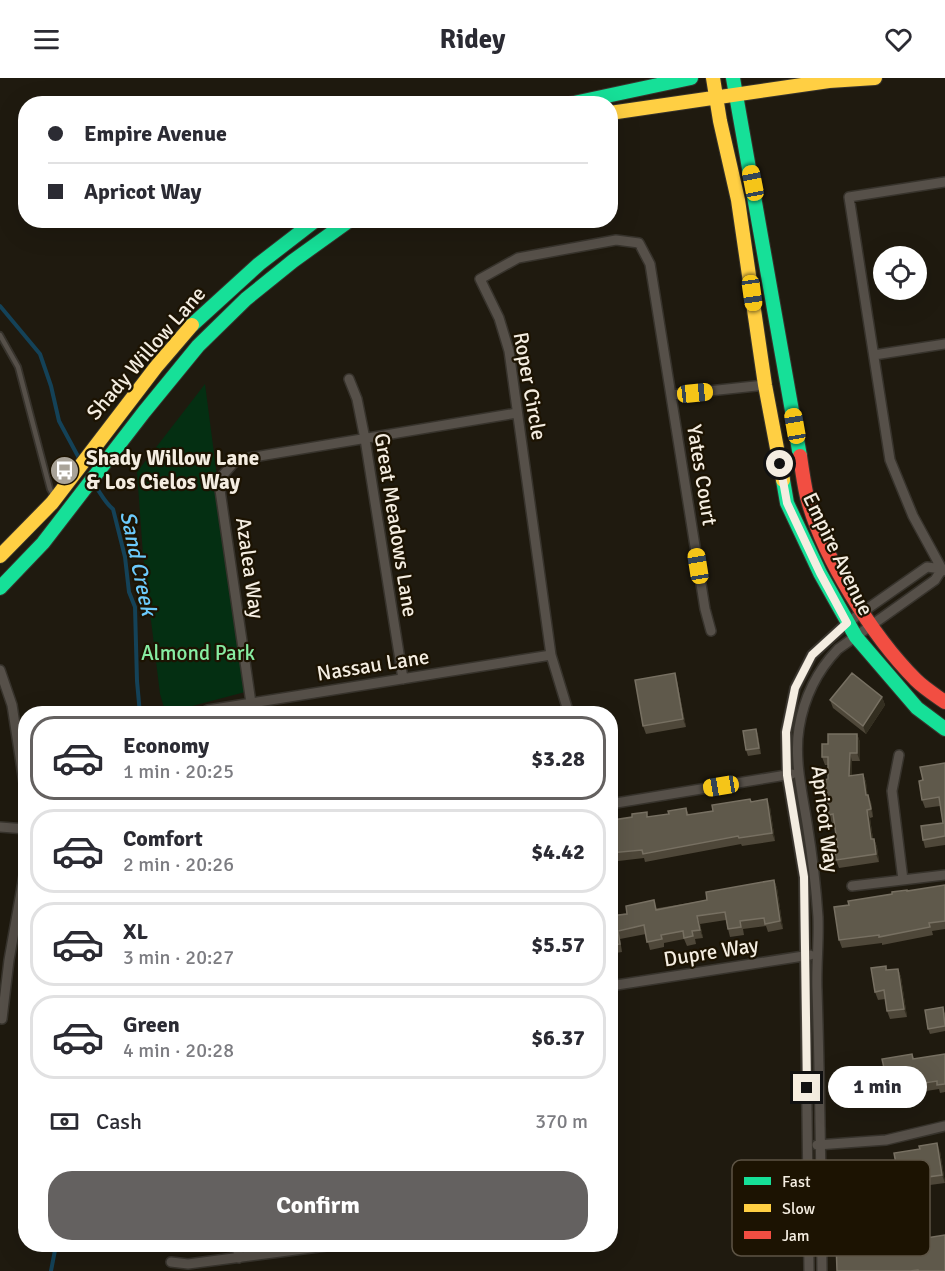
<!DOCTYPE html>
<html lang="en">
<head>
<meta charset="utf-8">
<style>
  :root { --surface:#fff; --page:#f7f7f7; --text:#2b2b33; --muted:#7c7c81; --line:#e1e1e2; --accent:#646160 }
  body { margin:0; font-family:Signika,sans-serif; background:var(--page); color:var(--text); height:100vh; display:flex; flex-direction:column; font-size:22px; white-space:nowrap }
  * { box-sizing:border-box; margin:0 }
  p { font-size:20px; color:var(--muted) }
  .icon { flex:none; width:33px; height:33px; fill:none; stroke:currentColor; stroke-width:2; stroke-linecap:round; stroke-linejoin:round }
  .map { position:relative; flex:1; overflow:hidden }
  .sheet { position:absolute; left:18px; top:628px; width:600px; height:546px; display:flex; flex-direction:column; background:var(--surface); border-radius:24px; box-shadow:0 6px 24px #0002 }
  .sheet>* { flex:none }
  .top-card { position:absolute; left:18px; top:18px; width:600px; height:132px; border-radius:24px; box-shadow:0 6px 24px #0002; display:grid; align-content:center; height:132px; padding:0 30px; background:var(--surface) }
  .controls { position:absolute; left:873px; top:168px; display:grid; gap:12px }
  .controls a { display:grid; place-items:center; width:54px; height:54px; border-radius:50%; background:var(--surface); box-shadow:0 6px 24px #0002; font-size:30px }
  .end { position:absolute; width:27px; height:27px; margin:-14px; border:8px solid #f4ede1; background:#111; box-shadow:0 0 0 3px #111 }
  .from { border-radius:50% }
  .bubble { position:absolute; height:42px; border-radius:21px; background:var(--surface); box-shadow:0 6px 24px #0002; font-size:20px; font-weight:700; line-height:42px; text-align:center }
  .car { position:absolute; width:18px; height:36px; margin:-18px -9px; border-radius:8px; box-shadow:0 0 4px 2px #0007; background:linear-gradient(#f5c518 24%,#345 0 40%,#f5c518 0 76%,#345 0 86%,#f5c518 0) }
  .top-card b { display:flex; align-items:center; gap:21px; height:57px; font-size:22px }
  .top-card b+b { border-top:2px solid var(--line) }
  .top-card i { width:15px; height:15px; background:var(--text) }
  ul { padding:10px 0 0; list-style:none }
  li { display:flex; align-items:center; gap:18px; height:84px; margin:0 12px 9px; padding:0 18px; border:3px solid var(--line); border-radius:24px }
  li div { flex:1 }
  li b { display:block; font-size:22px }
  li em { font-style:normal; font-weight:700 }
  li.active { border-color:var(--accent) }
  li>.icon { width:54px; height:54px; stroke-width:1.5 }
  .pay { display:flex; align-items:center; gap:15px; height:66px; padding:0 30px; font-size:22px }
  .pay p { margin-inline-start:auto }
  .primary-button { display:flex; gap:12px; margin-top:auto; padding:12px 30px }
  .primary-button a { flex:1; height:69px; border-radius:24px; background:var(--accent); color:#fff; font-size:24px; font-weight:700; line-height:69px; text-align:center }
  header { display:flex; justify-content:space-between; align-items:center; height:78px; padding:0 30px; background:var(--surface); font-size:27px; font-weight:700 }
  .map>svg:first-child { display:block }
</style>
</head>
<body>
<header><svg class="icon" aria-label="menu" viewBox="0 0 24 24"><path d="M4 6h16M4 12h16M4 18h16"/></svg>Ridey<svg class="icon" aria-label="heart" viewBox="0 0 24 24"><path d="M12 20l-8-8c-3-5 5-10 8-4 3-6 11-1 8 4z"/></svg></header>
<div class="map">
<svg width="945" height="1193" viewBox="0 0 945 1193">
  <rect width="100%" height="100%" fill="#1f1a0f"/>
  <path fill="#042f12" d="M 205,306 L 245,614 L 181,631 L 178,636 L 166,636 L 160,616 L 143,477 L 137,394 Z"/>
  <g fill="none" stroke-linecap="round" stroke-linejoin="round">
    <path stroke="#144258" stroke-width="4" d="M 0,228 L 40,276 L 51,308 L 59,343 L 80,382
      M 94,406 C 100,414 105,425 113,431 L 125,479 L 129,514 L 135,529 L 137,603 L 140,636
      M 51,1193 L 56,1167"/>
    <defs>
      <path id="lane" d="M 0,257 L 18,289 L 50,411 L 54,418"/>
      <path id="street" d="M 874,277 L 945,266
        M 349,301 L 357,321 L 365,361 L 403,601
        M 671,317 L 765,307
        M 943,493 L 913,438 L 890,382 L 849,119 L 945,104
        M 0,592 L 12,627 L 26,718
        M 251,625 L 220,412 L 223,397 L 236,382 L 517,335
        M 201,636 L 208,632 L 551,577
        M 569,636 L 551,577 L 509,273 L 499,240 L 480,201 L 518,180 L 616,162 L 639,165 L 650,186 L 705,531 L 711,553
        M 899,677 L 892,713 L 903,802
        M 610,726 L 792,696
        M 0,749 L 26,751
        M 852,808 L 945,797
        M 610,908 L 810,877
        M 2,941 L 9,882 L 26,786
        M 817,1067 L 886,1062 L 945,1048
        M 237,1167 L 239,1180
        M 171,1184 L 188,1186 L 334,1167
        M 809,1193 L 804,799 L 787,697 L 786,654 L 795,610 L 812,577 L 847,545 L 927,489 L 942,491 L 935,502 L 838,571 C 816,594 804,619 799,650 C 794,681 802,714 807,745 C 812,776 816,808 818,839 C 819,864 816,888 817,912 C 820,1006 821,1099 822,1193"/>
      <path id="fast" d="M 733,0 L 800,378
        M 569,26 L 691,0
        M 192,247 L 259,186 L 316,142
        M 783,402 L 787,425 L 820,495 L 856,559 L 917,630 L 945,651
        M 0,510 L 43,465 L 144,334 L 198,268 L 246,221 L 293,183 L 350,142"/>
      <path id="slow" d="M 713,0 L 720,43 L 738,122 L 765,307 L 783,402
        M 610,35 L 829,3 L 875,0
        M 0,478 L 52,425 L 156,289 L 192,247"/>
      <path id="jam" d="M 800,378 C 802,392 804,406 807,419 C 823,479 872,558 916,602 C 924,610 935,617 945,624"/>
    </defs>
    <use href="#lane" stroke="#37332c" stroke-width="8"/>
    <use href="#street" stroke="#37332c" stroke-width="12"/>
    <use href="#fast" stroke="#37332c" stroke-width="16"/>
    <use href="#slow" stroke="#37332c" stroke-width="16"/>
    <use href="#jam" stroke="#37332c" stroke-width="16"/>
    <use href="#lane" stroke="#565049" stroke-width="4.5"/>
    <use href="#street" stroke="#565049" stroke-width="9"/>
    <use href="#fast" stroke="#16e098" stroke-width="14"/>
    <use href="#slow" stroke="#ffcf43" stroke-width="14"/>
    <use href="#jam" stroke="#f24e42" stroke-width="14"/>
  </g>
  <path fill="#4e4739" d="M 677,603 L 686,649 L 646,656 L 643,648 Z
    M 882,619 L 885,627 L 866,656 L 833,630 L 830,622 Z
    M 756,651 L 758,657 L 761,676 L 748,678 L 746,672 Z
    M 857,656 L 860,664 L 860,683 L 852,683 L 852,698 L 863,696 L 866,704 L 867,717 L 871,724 L 873,739 L 870,740 L 873,761 L 874,761 L 877,769 L 879,784 L 839,790 L 836,782 L 838,771 L 834,745 L 832,745 L 829,737 L 828,687 L 825,687 L 822,679 L 828,666 Z
    M 945,685 L 945,767 L 925,770 L 923,762 L 943,745 L 940,728 L 925,730 L 922,722 L 923,702 Z
    M 752,724 L 770,729 L 775,763 L 742,768 L 741,766 L 645,784 L 644,780 L 610,784 L 610,745 L 669,736 L 686,730 L 689,737 L 713,733 Z
    M 774,802 L 777,810 L 783,851 L 768,854 L 766,848 L 743,851 L 744,857 L 730,859 L 728,851 L 726,842 L 700,846 L 703,860 L 695,861 L 696,866 L 687,868 L 684,861 L 664,865 L 664,869 L 650,872 L 646,856 L 620,861 L 622,874 L 610,876 L 610,838 L 707,822 Z
    M 945,807 L 945,851 L 932,853 L 933,857 L 882,867 L 882,865 L 842,870 L 839,862 L 849,827 L 908,813 Z
    M 886,888 L 887,892 L 898,891 L 901,899 L 907,939 L 890,941 L 887,933 L 885,921 L 878,922 L 875,914 Z
    M 945,934 L 945,953 L 930,956 L 928,951 Z
    M 912,976 L 914,981 L 945,976 L 945,1014 L 940,1015 L 939,1011 L 920,1014 L 922,1023 L 907,1026 L 903,1010 L 878,1015 L 879,1026 L 850,1029 L 847,1021 L 884,990 Z
    M 940,1073 L 945,1105 L 915,1109 L 917,1121 L 877,1128 L 877,1130 L 866,1132 L 867,1137 L 846,1140 L 843,1132 L 871,1095 L 897,1091 Z"/>
  <path fill="#332e20" d="M 675,595 L 677,603 L 686,649 L 683,641 Z
    M 882,619 L 885,627 L 866,656 L 863,648 Z
    M 756,651 L 758,657 L 761,676 L 759,670 Z
    M 857,656 L 860,664 L 860,683 L 857,675 Z
    M 850,675 L 852,683 L 852,706 L 849,698 Z
    M 863,696 L 866,704 L 869,725 L 866,717 Z
    M 868,717 L 871,724 L 873,739 L 871,731 Z
    M 767,721 L 770,729 L 775,763 L 772,755 Z
    M 867,732 L 870,740 L 874,769 L 871,761 Z
    M 874,761 L 877,769 L 879,784 L 876,776 Z
    M 774,802 L 777,810 L 783,851 L 780,843 Z
    M 697,838 L 700,846 L 703,860 L 700,852 Z
    M 898,891 L 901,899 L 907,939 L 904,931 Z
    M 875,1007 L 878,1015 L 879,1026 L 876,1018 Z
    M 937,1065 L 940,1073 L 945,1105 L 942,1097 Z"/>
  <path fill="#5f594b" stroke="#777062" stroke-width="1.5" d="M 675,595 L 683,641 L 643,648 L 635,602 Z
    M 852,595 L 882,619 L 863,648 L 830,622 Z
    M 756,651 L 759,670 L 746,672 L 743,653 Z
    M 828,656 L 857,656 L 857,675 L 850,675 L 849,698 L 863,696 L 866,717 L 868,717 L 871,731 L 867,732 L 871,761 L 874,761 L 876,776 L 836,782 L 834,771 L 838,771 L 833,736 L 829,737 L 824,702 L 828,701 L 828,679 L 822,679 L 822,666 L 828,666 Z
    M 945,685 L 945,758 L 923,762 L 921,748 L 943,745 L 939,719 L 922,722 L 919,703 L 923,702 L 920,689 Z
    M 750,721 L 751,724 L 767,721 L 772,755 L 739,760 L 738,758 L 643,776 L 642,772 L 610,775 L 610,745 L 613,745 L 613,742 L 632,739 L 632,736 L 647,734 L 647,739 L 669,736 L 668,733 L 686,730 L 687,737 L 713,733 L 712,727 Z
    M 774,802 L 780,843 L 765,846 L 764,840 L 740,843 L 741,849 L 728,851 L 725,834 L 697,838 L 700,852 L 692,853 L 693,858 L 684,860 L 683,853 L 661,857 L 662,861 L 647,864 L 644,847 L 618,853 L 620,866 L 610,867 L 610,838 L 627,836 L 626,828 L 654,822 L 656,832 L 707,822 L 706,814 Z
    M 945,807 L 945,843 L 929,845 L 930,849 L 879,859 L 879,857 L 839,862 L 834,829 L 849,827 L 848,823 L 892,816 L 892,814 L 907,812 L 907,813 Z
    M 886,888 L 886,892 L 898,891 L 904,931 L 887,933 L 884,912 L 875,914 L 871,890 Z
    M 943,929 L 945,948 L 928,951 L 925,932 Z
    M 912,976 L 913,981 L 945,976 L 945,1006 L 937,1007 L 937,1003 L 917,1006 L 919,1015 L 904,1018 L 901,1002 L 875,1007 L 876,1018 L 847,1021 L 844,995 L 884,990 L 882,981 Z
    M 937,1065 L 942,1097 L 913,1101 L 915,1113 L 874,1120 L 874,1122 L 863,1124 L 864,1129 L 843,1132 L 836,1092 L 868,1086 L 870,1096 L 897,1091 L 894,1075 L 920,1071 L 919,1068 Z
    M 945,1157 L 945,1193 L 919,1193 L 918,1192 L 910,1193 L 837,1193 L 836,1164 L 856,1164 L 856,1170 L 865,1170 L 866,1173 L 914,1166 L 913,1162 Z"/>
  <g fill="none" stroke-linecap="round" stroke-linejoin="round">
    <path stroke="#f4ede1" stroke-width="8" d="M 780,386 L 787,425 L 820,495 L 847,545 L 812,577 L 795,610 L 786,654 L 787,697 L 804,799 L 807,1010"/>
  </g>
  <defs>
    <symbol id="bus-disc" viewBox="-11 -11 22 22"><circle r="9.5" fill="#a9a398" stroke="#1c1302"/><path d="M-5-6H5V4H4V6H2V4H-2V6H-4V4H-5ZM-3.5-4V0h7V-4ZM-3.5 1.2v1.5H-2V1.2ZM2 1.2v1.5H3.5V1.2Z" fill="#fff"/></symbol>
  </defs>
  <g fill-rule="evenodd">
    <use href="#bus-disc" x="48" y="376" width="33" height="33"/>
  </g>
  <g text-anchor="middle" stroke-width="4.5" stroke-linejoin="round" paint-order="stroke">
    <g font-size="21" fill="#f4ede1" stroke="#1c1302">
      <text transform="translate(146 275) rotate(-49)" y="7">Shady Willow Lane</text>
      <text transform="translate(530 308) rotate(80)" y="7">Roper Circle</text>
      <text transform="translate(702 397) rotate(81)" y="7">Yates Court</text>
      <text transform="translate(396 447) rotate(81)" y="7">Great Meadows Lane</text>
      <text transform="translate(838 476) rotate(64)" y="7">Empire Avenue</text>
      <text transform="translate(250 490) rotate(82)" y="7">Azalea Way</text>
      <text transform="translate(373 587) rotate(-9)" y="7">Nassau Lane</text>
      <text transform="translate(825 741) rotate(83)" y="7">Apricot Way</text>
      <text transform="translate(711 874) rotate(-9)" y="7">Dupre Way</text>
    </g>
    <g font-size="21" font-weight="bold" fill="#f4ede1" stroke="#1c1302" text-anchor="start">
      <text x="86" y="387">Shady Willow Lane<tspan x="86" dy="24">&amp; Los Cielos Way</tspan></text>
    </g>
    <g font-size="21" fill="#87eda2" stroke="#1c1302">
      <text x="198" y="582">Almond Park</text>
    </g>
    <g font-size="22" font-style="italic" fill="#6ccafc" stroke="#1c1302">
      <text transform="translate(139 485) rotate(78)" y="8">Sand Creek</text>
    </g>
  </g>
  <rect x="732" y="1082" width="198" height="96" rx="9" fill="#1c1302" stroke="#5d5445" stroke-width="1.5"/>
  <rect x="744" y="1099" width="27" height="8" fill="#16e098"/>
  <rect x="744" y="1126" width="27" height="8" fill="#ffcf43"/>
  <rect x="744" y="1153" width="27" height="8" fill="#f24e42"/>
  <g font-size="16" fill="#f4ede1">
    <text x="782" y="1109">Fast</text>
    <text x="782" y="1136">Slow</text>
    <text x="782" y="1163">Jam</text>
  </g>
</svg>
<div class="controls">
<a><svg class="icon" aria-label="locate" viewBox="0 0 24 24"><circle cx="12" cy="12" r="6"/><path d="M12 2v4M12 18v4M2 12h4M18 12h4"/></svg></a>
</div>
<i class="end from" style="left:780px;top:386px"></i>
<i class="end" style="left:807px;top:1010px"></i>
<div class="bubble" style="left:828px;top:988px;width:99px">1 min</div>
<i class="car" style="left:753px;top:105px;rotate:349deg"></i>
<i class="car" style="left:752px;top:215px;rotate:172deg"></i>
<i class="car" style="left:695px;top:315px;rotate:84deg"></i>
<i class="car" style="left:795px;top:348px;rotate:350deg"></i>
<i class="car" style="left:698px;top:488px;rotate:351deg"></i>
<i class="car" style="left:721px;top:708px;rotate:261deg"></i>
<div class="top-card">
<b><i class="from"></i>Empire Avenue</b>
<b><i></i>Apricot Way</b>
</div>
<section class="sheet">
<ul>
<li class="active"><svg class="icon" aria-label="car" viewBox="0 0 24 24"><path d="M5 17H2v-5l4-1 3-4h7l3 4 3 1v5h-3M9 17h6M6 11h13"/><circle cx="7" cy="17" r="2"/><circle cx="17" cy="17" r="2"/></svg><div><b>Economy</b><p>1 min · 20:25</p></div><em>$3.28</em></li>
<li><svg class="icon" aria-label="car" viewBox="0 0 24 24"><path d="M5 17H2v-5l4-1 3-4h7l3 4 3 1v5h-3M9 17h6M6 11h13"/><circle cx="7" cy="17" r="2"/><circle cx="17" cy="17" r="2"/></svg><div><b>Comfort</b><p>2 min · 20:26</p></div><em>$4.42</em></li>
<li><svg class="icon" aria-label="car" viewBox="0 0 24 24"><path d="M5 17H2v-5l4-1 3-4h7l3 4 3 1v5h-3M9 17h6M6 11h13"/><circle cx="7" cy="17" r="2"/><circle cx="17" cy="17" r="2"/></svg><div><b>XL</b><p>3 min · 20:27</p></div><em>$5.57</em></li>
<li><svg class="icon" aria-label="car" viewBox="0 0 24 24"><path d="M5 17H2v-5l4-1 3-4h7l3 4 3 1v5h-3M9 17h6M6 11h13"/><circle cx="7" cy="17" r="2"/><circle cx="17" cy="17" r="2"/></svg><div><b>Green</b><p>4 min · 20:28</p></div><em>$6.37</em></li>
</ul>
<div class="pay"><svg class="icon" aria-label="cash" viewBox="0 0 24 24"><path d="M3 7h18v10H3z"/><circle cx="12" cy="12" r="2"/></svg>Cash<p>370 m</p></div>
<div class="primary-button"><a>Confirm</a></div>
</section>
</div>
</body>
</html>
